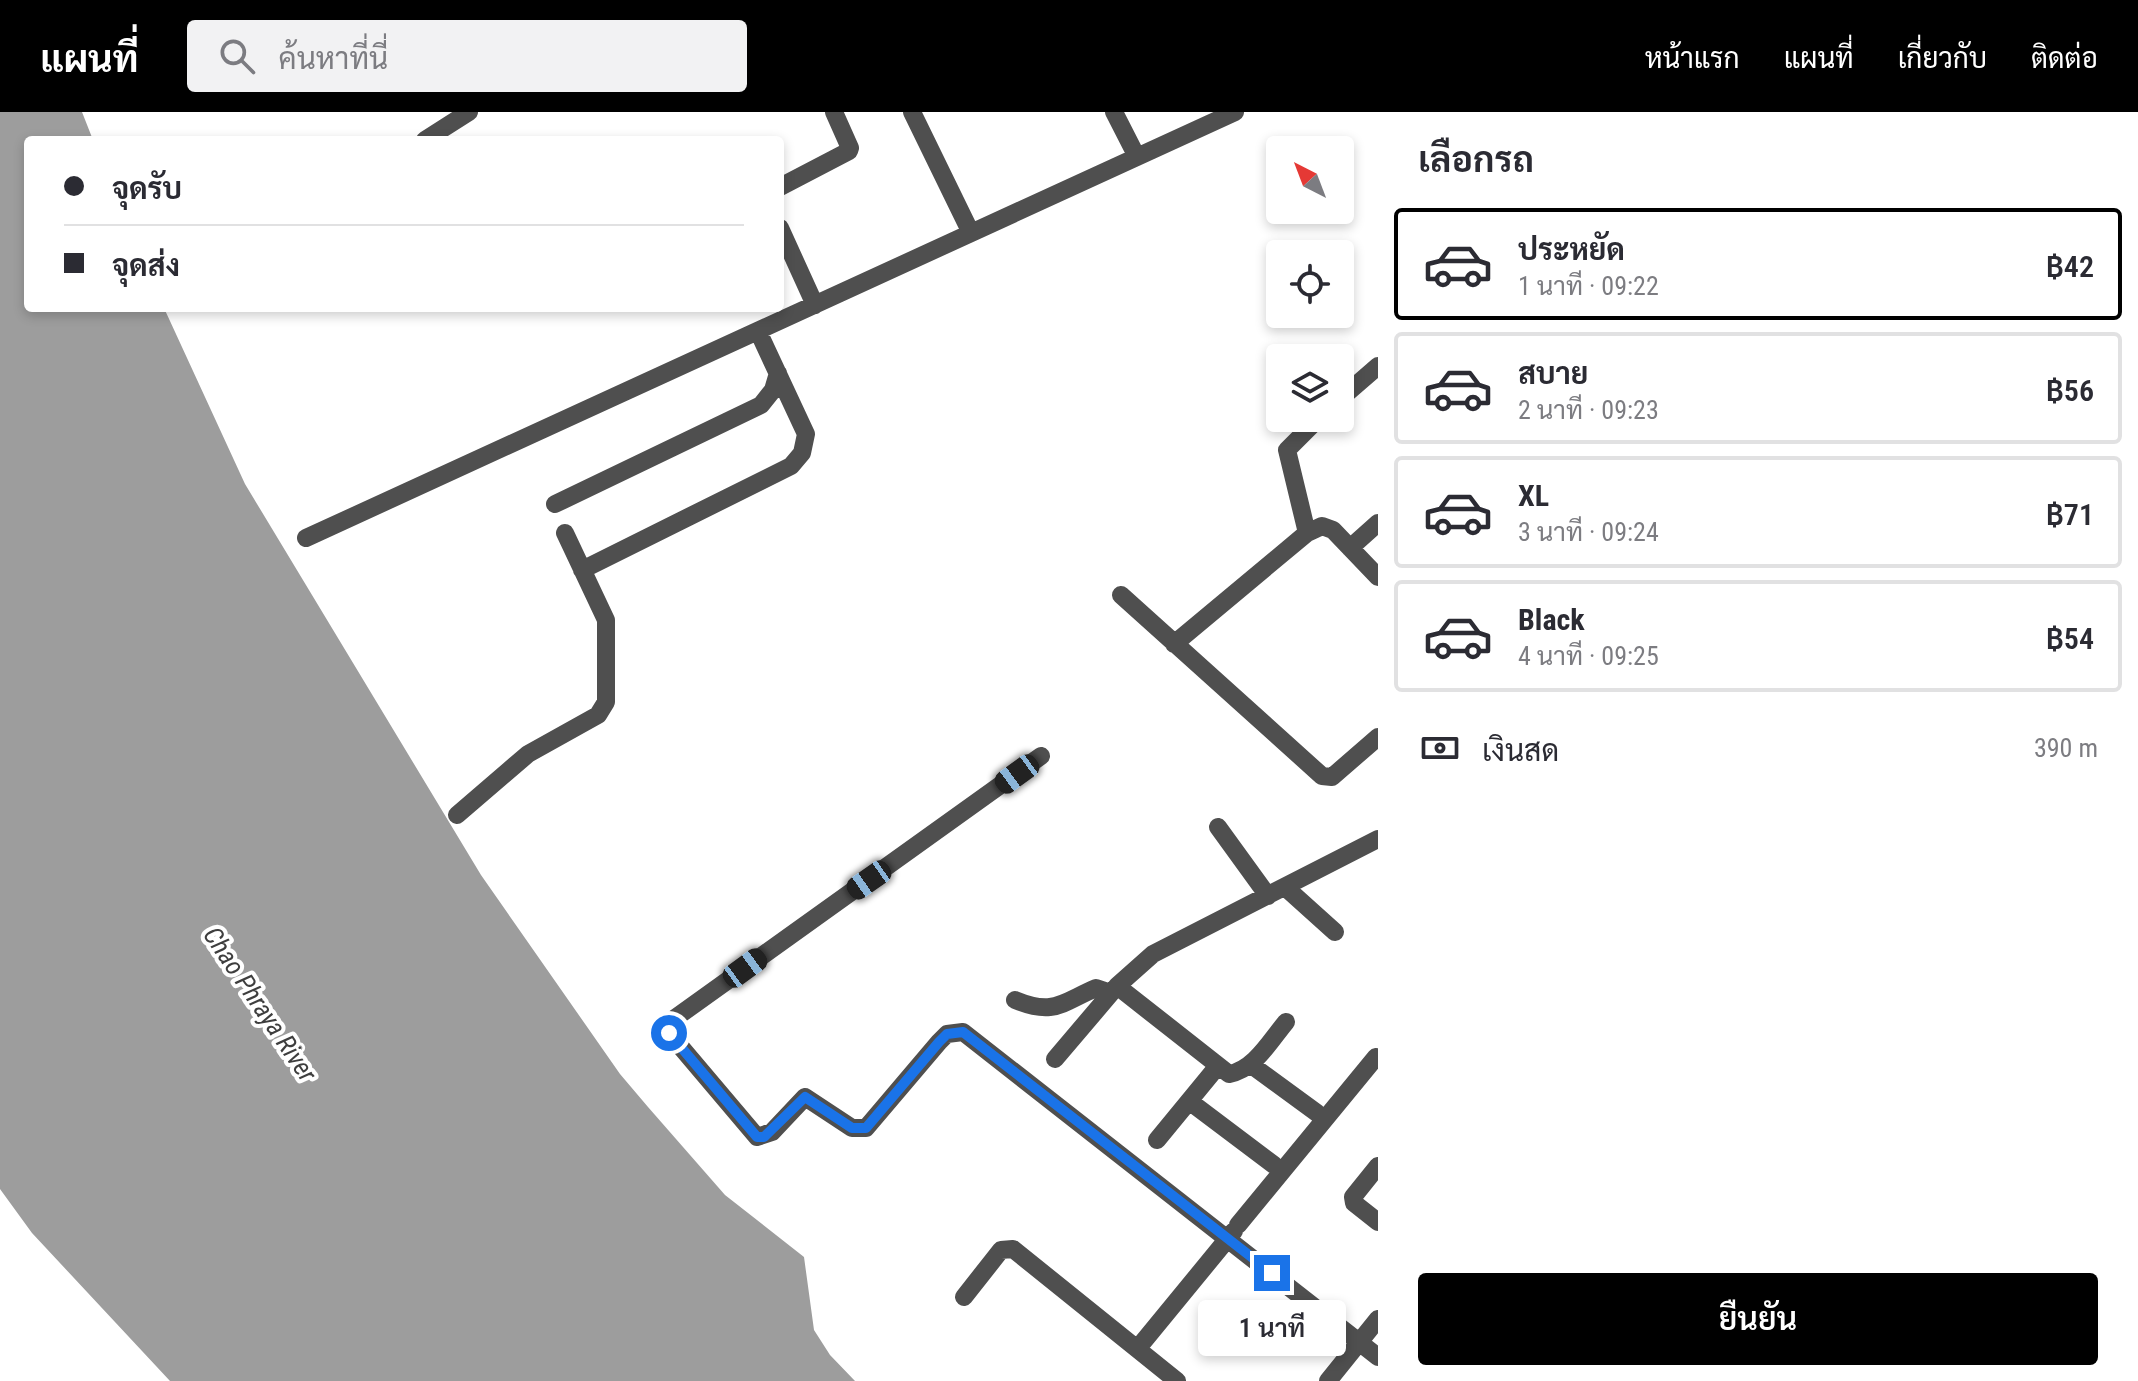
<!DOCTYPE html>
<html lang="th">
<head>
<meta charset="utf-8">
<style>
  :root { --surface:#fff; --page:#f2f2f3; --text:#2b2b33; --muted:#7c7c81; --line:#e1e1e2; --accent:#000 }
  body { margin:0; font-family:"Roboto Condensed",Sarabun,sans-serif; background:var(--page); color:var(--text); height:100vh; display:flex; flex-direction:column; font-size:30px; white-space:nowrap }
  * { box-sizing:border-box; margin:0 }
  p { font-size:26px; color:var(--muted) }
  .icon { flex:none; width:44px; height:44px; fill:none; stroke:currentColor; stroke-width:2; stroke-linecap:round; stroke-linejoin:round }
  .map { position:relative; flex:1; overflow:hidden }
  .drawer { display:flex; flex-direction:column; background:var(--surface); width:760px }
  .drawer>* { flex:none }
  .top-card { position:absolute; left:24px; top:24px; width:760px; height:176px; border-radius:8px; box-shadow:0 4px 12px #0003; display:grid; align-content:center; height:176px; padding:0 40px; background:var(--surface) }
  .needle { width:52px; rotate:318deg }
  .controls { position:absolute; left:1266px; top:24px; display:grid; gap:16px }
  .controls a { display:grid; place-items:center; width:88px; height:88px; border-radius:8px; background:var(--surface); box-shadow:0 4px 12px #0003; font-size:40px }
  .end { position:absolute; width:36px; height:36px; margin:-18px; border:10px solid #1a73e8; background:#fff; box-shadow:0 0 0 4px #fff }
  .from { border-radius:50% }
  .bubble { position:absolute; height:56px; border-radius:8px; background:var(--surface); box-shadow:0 4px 12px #0003; font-size:26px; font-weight:600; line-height:56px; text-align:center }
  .car { position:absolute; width:24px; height:48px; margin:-24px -12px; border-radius:10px; box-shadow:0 0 6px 2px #0007; background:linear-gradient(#222 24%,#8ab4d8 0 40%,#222 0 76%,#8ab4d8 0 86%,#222 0) }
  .top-card b { display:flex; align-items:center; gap:28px; height:76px; font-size:30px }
  .top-card b+b { border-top:2px solid var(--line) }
  .top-card i { width:20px; height:20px; background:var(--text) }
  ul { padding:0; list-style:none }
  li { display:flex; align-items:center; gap:24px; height:112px; margin:0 16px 12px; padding:0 24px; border:4px solid var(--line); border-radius:8px }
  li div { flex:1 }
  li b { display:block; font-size:30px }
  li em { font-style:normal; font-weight:600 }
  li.on { border-color:var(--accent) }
  li>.icon { width:72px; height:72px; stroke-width:1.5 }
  h2 { padding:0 40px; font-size:36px; line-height:96px }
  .pay { display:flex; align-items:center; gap:20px; height:88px; padding:0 40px; font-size:30px }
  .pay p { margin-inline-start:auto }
  .primary-button { display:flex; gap:16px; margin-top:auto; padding:16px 40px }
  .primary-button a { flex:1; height:92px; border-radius:8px; background:var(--accent); color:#fff; font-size:32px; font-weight:600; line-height:92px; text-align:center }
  header { display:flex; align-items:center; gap:48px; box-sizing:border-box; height:112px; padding:0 40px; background:var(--accent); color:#fff }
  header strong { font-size:38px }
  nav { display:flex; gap:44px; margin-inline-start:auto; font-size:28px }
  .search { width:560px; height:72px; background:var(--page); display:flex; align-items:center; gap:20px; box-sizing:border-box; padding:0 28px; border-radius:8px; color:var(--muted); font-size:30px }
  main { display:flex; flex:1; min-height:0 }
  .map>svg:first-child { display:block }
</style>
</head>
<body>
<header>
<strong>แผนที่</strong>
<div class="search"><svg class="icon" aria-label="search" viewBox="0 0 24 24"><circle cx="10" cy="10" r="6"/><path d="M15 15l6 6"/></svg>ค้นหาที่นี่</div>
<nav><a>หน้าแรก</a><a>แผนที่</a><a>เกี่ยวกับ</a><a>ติดต่อ</a></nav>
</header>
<main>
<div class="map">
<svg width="1378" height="1269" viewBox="0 0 1378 1269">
  <rect width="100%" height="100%" fill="#fff"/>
  <path fill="#9d9d9d" d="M 0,0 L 82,0 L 93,28 L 28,28 L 28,196 L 164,196 L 245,372 L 481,763 L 620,962 L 648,995 L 725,1083 L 804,1145 L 814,1218 L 830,1243 L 855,1269 L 170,1269 L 32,1121 L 0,1077 Z"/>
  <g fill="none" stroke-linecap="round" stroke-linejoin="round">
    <path stroke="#4f4f4f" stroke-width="18" d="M 912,0 L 971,121
      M 1114,0 L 1137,45
      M 425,28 L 469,0
      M 780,75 L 849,39 L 850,36 L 834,0
      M 780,116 L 815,193
      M 1340,287 L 1378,254
      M 555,392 L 761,293 L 773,278 L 778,261
      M 1307,421 L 1287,338 L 1319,306
      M 306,426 L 1235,0
      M 1350,436 L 1378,411
      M 582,458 L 791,354 L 802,341 L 806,322 L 758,219
      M 1121,483 L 1322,664 L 1332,665 L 1378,625
      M 1174,532 L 1307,421 L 1322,414 L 1333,418 L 1378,465
      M 1041,644 L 671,909 L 669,921 L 757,1025 L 772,1020 L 805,985 L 852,1016 L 866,1016 L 939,930 L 947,922 L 963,920 L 1378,1245
      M 457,703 L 528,642 L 598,603 L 606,590 L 606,508 L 565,421
      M 1218,715 L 1268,784
      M 1285,775 L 1335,820
      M 1117,874 L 1229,962 C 1254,958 1270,929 1286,910
      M 1015,888 C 1054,904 1061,891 1096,876 L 1111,881
      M 1055,947 L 1117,874 L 1153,842 L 1378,727
      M 1250,952 L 1317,1001
      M 1189,989 L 1274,1053
      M 1157,1028 L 1217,955
      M 1378,1054 L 1353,1085 L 1354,1091 L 1378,1110
      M 1238,1113 L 1376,945
      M 964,1185 L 1001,1138 L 1013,1137 L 1177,1269
      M 1138,1236 L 1234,1119
      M 1328,1269 L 1378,1207"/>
  </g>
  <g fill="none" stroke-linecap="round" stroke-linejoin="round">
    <path stroke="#1a73e8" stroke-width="10" d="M 669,921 L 757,1025 L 764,1025 L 805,985 L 852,1016 L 866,1016 L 939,930 L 947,922 L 963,920 L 1272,1161"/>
  </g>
  <g text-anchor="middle" stroke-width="8" stroke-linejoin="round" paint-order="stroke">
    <g font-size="26" font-style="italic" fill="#3e3e3e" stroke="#fff">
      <text transform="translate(260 892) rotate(56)" y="9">Chao Phraya River</text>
    </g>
  </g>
</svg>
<div class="controls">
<a><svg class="needle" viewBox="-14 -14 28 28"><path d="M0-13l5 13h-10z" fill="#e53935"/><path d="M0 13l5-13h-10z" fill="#7c7c81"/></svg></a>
<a><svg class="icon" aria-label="locate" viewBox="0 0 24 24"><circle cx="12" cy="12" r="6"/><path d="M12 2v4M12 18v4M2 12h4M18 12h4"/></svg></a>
<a><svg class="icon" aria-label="layers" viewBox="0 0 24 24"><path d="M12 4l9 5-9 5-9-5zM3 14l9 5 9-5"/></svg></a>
</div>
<i class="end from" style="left:669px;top:921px"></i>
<i class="end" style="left:1272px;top:1161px"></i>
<div class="bubble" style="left:1198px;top:1188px;width:148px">1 นาที</div>
<i class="car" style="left:1017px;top:662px;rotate:234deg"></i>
<i class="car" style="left:869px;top:768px;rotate:235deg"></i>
<i class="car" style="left:745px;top:856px;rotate:54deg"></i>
<div class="top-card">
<b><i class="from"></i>จุดรับ</b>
<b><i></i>จุดส่ง</b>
</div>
</div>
<section class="drawer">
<h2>เลือกรถ</h2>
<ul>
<li class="on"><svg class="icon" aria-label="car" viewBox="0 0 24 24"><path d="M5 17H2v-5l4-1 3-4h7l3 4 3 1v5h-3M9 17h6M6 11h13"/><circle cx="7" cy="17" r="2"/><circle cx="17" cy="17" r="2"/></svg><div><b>ประหยัด</b><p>1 นาที · 09:22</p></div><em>฿42</em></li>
<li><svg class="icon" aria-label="car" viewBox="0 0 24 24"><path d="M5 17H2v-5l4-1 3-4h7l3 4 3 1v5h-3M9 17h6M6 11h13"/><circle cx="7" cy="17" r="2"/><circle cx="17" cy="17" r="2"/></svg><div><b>สบาย</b><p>2 นาที · 09:23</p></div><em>฿56</em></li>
<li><svg class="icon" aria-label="car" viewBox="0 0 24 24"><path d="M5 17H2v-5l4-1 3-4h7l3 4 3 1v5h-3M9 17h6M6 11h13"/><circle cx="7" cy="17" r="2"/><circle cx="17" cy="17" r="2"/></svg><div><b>XL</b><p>3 นาที · 09:24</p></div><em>฿71</em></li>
<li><svg class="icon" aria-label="car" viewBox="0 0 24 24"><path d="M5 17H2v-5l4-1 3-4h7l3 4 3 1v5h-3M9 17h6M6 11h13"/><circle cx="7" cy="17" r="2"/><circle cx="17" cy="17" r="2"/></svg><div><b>Black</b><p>4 นาที · 09:25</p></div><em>฿54</em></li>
</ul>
<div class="pay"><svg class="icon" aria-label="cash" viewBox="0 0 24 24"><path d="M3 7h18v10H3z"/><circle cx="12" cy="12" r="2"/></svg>เงินสด<p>390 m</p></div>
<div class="primary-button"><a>ยืนยัน</a></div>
</section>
</main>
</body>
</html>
